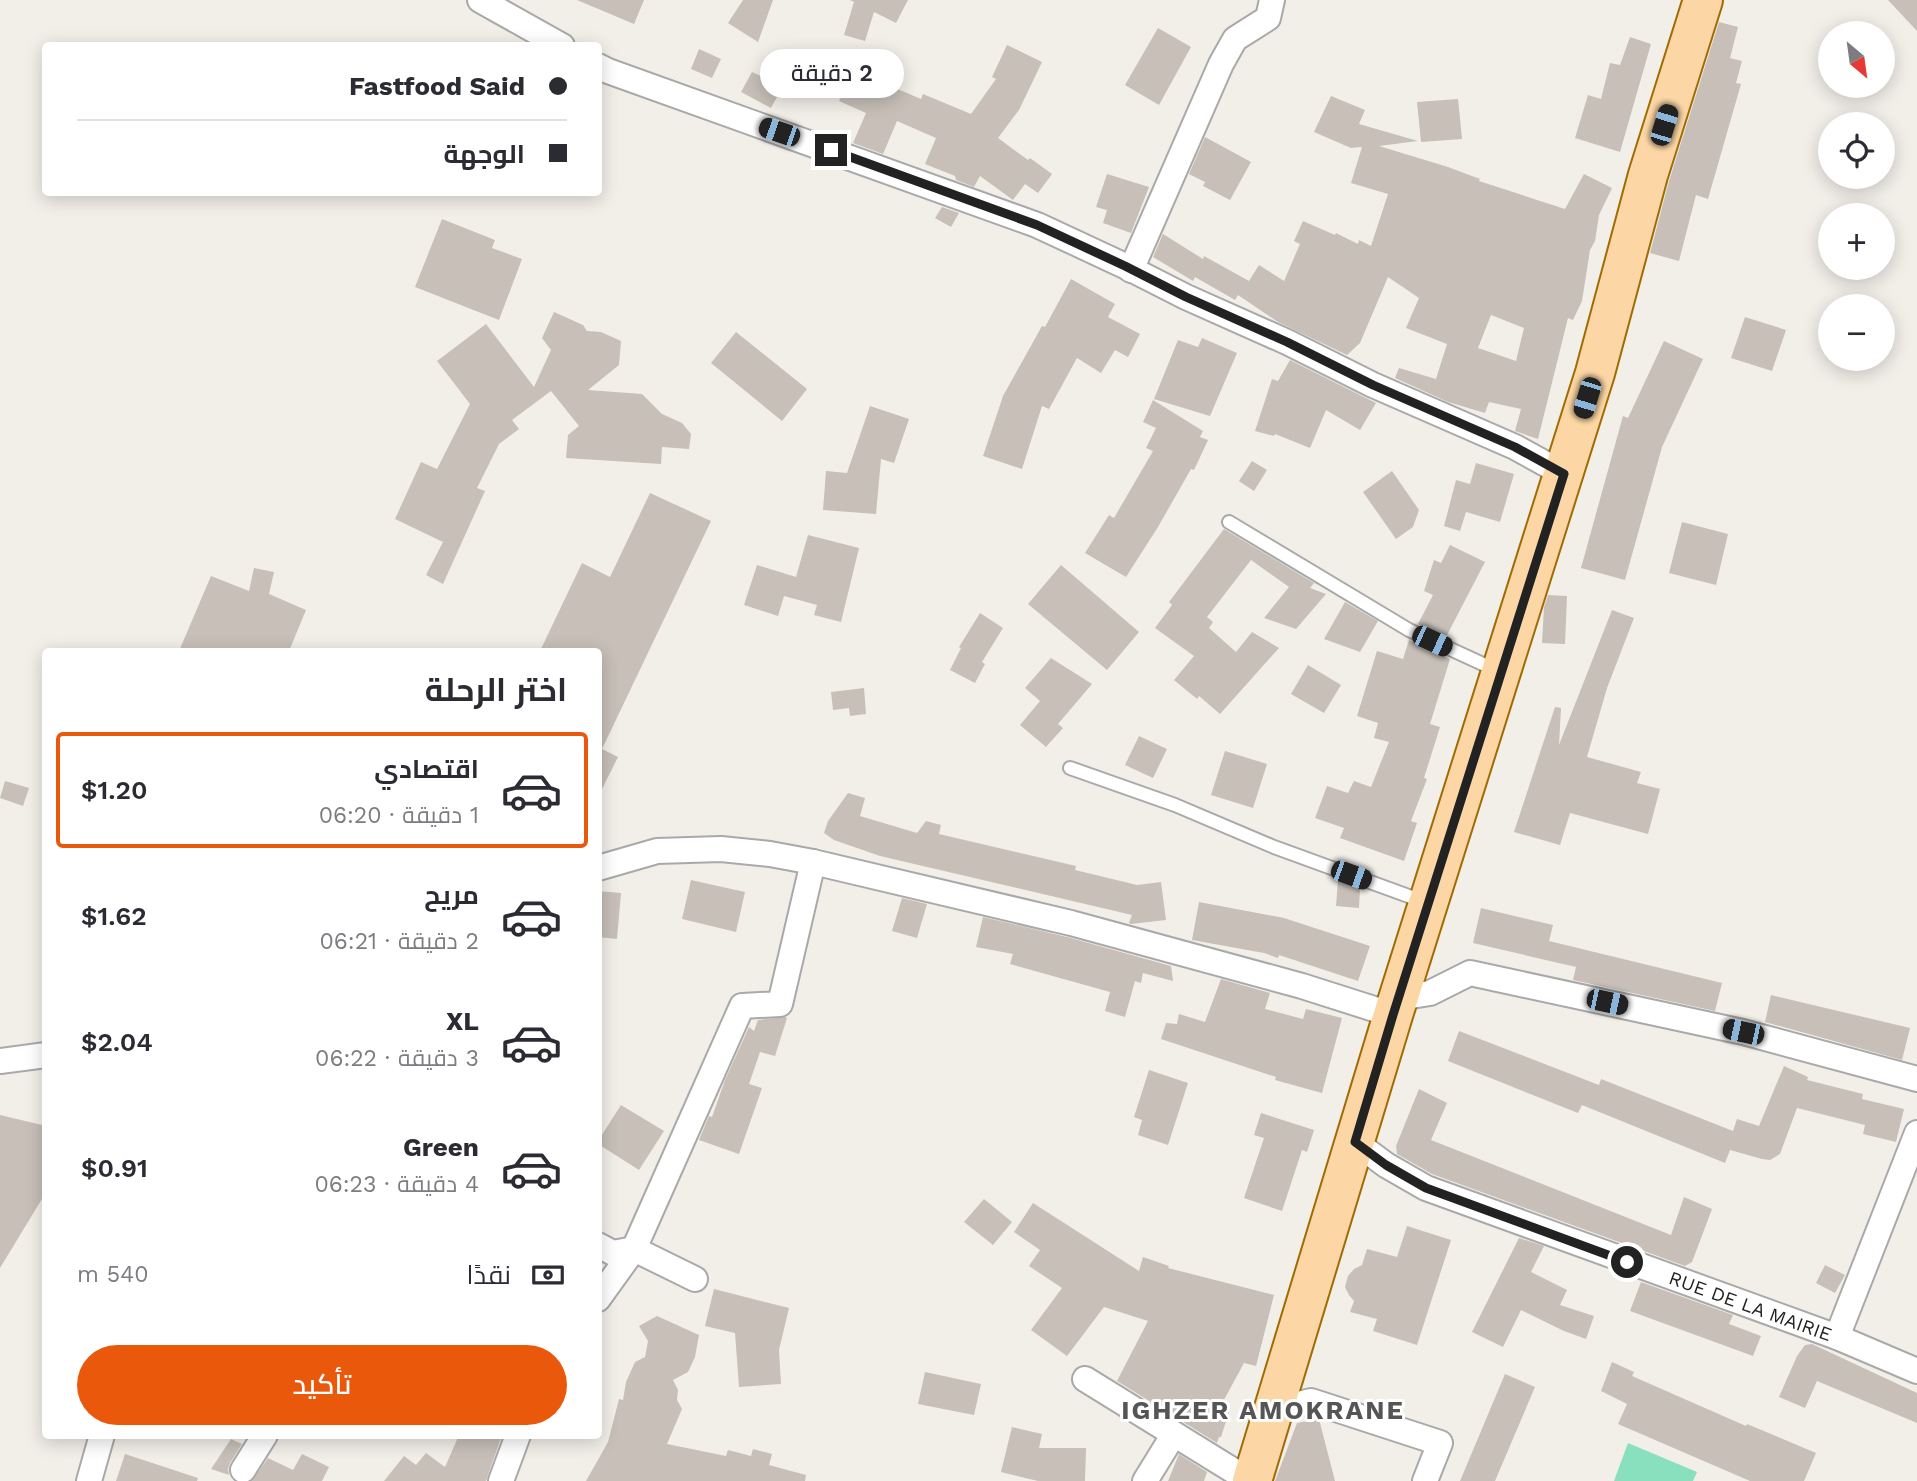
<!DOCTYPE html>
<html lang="ar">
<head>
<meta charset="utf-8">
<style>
  :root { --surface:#fff; --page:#f7f7f7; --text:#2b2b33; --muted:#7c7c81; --line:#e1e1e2; --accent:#ea580c }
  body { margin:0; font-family:"Work Sans",Cairo,sans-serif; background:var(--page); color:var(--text); direction:rtl; height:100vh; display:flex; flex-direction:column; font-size:26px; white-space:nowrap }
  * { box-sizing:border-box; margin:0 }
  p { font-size:23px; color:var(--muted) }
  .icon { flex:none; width:38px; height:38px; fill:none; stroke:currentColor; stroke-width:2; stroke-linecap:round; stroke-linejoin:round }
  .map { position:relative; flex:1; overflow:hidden; direction:ltr }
  .sheet { position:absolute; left:42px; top:648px; width:560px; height:791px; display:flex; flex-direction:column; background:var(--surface); border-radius:7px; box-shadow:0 4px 18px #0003; direction:rtl }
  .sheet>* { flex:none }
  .guide { position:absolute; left:42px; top:42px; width:560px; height:154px; border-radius:7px; box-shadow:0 4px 18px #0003; direction:rtl; display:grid; align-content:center; height:154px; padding:0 35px; background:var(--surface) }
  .needle { width:46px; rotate:151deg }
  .fabs { position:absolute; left:1818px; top:21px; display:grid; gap:14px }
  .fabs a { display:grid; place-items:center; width:77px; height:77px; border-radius:50%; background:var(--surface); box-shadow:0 4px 18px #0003; font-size:35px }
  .end { position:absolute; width:32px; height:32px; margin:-16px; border:9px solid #222; background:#fff; box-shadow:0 0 0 4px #fff }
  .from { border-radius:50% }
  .bubble { position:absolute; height:49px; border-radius:24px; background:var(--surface); box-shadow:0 4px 18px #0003; font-size:23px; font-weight:600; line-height:49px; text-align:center; direction:rtl }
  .car { position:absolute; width:21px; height:42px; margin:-21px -10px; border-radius:9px; box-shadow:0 0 5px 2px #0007; background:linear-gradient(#222 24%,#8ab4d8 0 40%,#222 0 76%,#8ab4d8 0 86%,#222 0) }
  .guide b { display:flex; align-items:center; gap:24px; height:66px; font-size:26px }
  .guide b+b { border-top:2px solid var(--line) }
  .guide i { width:18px; height:18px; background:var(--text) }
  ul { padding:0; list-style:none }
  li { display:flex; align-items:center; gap:21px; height:116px; margin:0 14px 10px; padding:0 21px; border:4px solid transparent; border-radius:7px }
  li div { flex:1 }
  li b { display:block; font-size:26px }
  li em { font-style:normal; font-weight:600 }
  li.active { border-color:var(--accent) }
  li>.icon { width:63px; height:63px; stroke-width:1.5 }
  h2 { padding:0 35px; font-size:32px; line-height:84px }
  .pay { display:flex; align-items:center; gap:18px; height:77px; padding:0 35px; font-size:26px }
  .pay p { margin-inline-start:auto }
  .primary-button { display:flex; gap:14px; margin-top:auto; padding:14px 35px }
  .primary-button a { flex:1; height:80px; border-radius:42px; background:var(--accent); color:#fff; font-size:28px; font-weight:600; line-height:80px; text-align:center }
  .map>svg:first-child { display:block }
</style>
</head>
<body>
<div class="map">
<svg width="1917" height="1481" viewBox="0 0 1917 1481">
  <rect width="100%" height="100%" fill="#f2efe9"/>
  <path fill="#88e0be" d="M 1628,1443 L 1697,1472 L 1693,1481 L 1614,1481 Z"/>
  <path fill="#c7bfb8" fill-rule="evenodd" d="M 577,0 L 644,0 L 634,24 Z
    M 743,0 L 773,0 L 758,42 L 728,23 Z
    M 850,0 L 908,0 L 896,23 L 874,12 L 865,41 L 844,35 L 854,2 Z
    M 1888,0 L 1917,0 L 1917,31 Z
    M 1719,22 L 1738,27 L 1730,58 L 1742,61 L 1736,83 L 1741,84 L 1708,199 L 1696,195 L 1679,261 L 1650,253 L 1669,181 Z
    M 1158,28 L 1191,47 L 1159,105 L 1125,85 Z
    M 1630,37 L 1651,44 L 1620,152 L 1575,138 L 1588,95 L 1601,99 L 1610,63 L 1620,65 Z
    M 1007,45 L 1042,62 L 1019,110 L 998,138 L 1028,160 L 1030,158 L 1052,174 L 1038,193 L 1025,184 L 1013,200 L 980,176 L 974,187 L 956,180 L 955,176 L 925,164 L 936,138 L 897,121 L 883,154 L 853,143 L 866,113 L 839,101 L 842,95 L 830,87 L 839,64 L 921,99 L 923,94 L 971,114 L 996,79 L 992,77 Z
    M 699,49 L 721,59 L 712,78 L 691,69 Z
    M 752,72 L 783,86 L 771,108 L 741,92 Z
    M 1331,96 L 1365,110 L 1359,124 L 1418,141 L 1379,146 L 1448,167 L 1480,179 L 1479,181 L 1565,209 L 1584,174 L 1612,188 L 1599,215 L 1595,241 L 1590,250 L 1582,301 L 1573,320 L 1568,318 L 1538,439 L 1515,431 L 1521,409 L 1489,402 L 1485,413 L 1448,402 L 1395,378 L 1399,368 L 1436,379 L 1447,344 L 1406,328 L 1419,298 L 1388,277 L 1360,343 L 1347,355 L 1278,322 L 1238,295 L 1235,300 L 1195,277 L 1193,281 L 1153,257 L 1163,234 L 1203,259 L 1204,256 L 1249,281 L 1259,265 L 1284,281 L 1300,244 L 1294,241 L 1303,221 L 1335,235 L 1336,233 L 1358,244 L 1359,240 L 1371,246 L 1388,194 L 1351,183 L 1362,147 L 1351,148 L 1314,132 ZM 1491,315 L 1524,328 L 1516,361 L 1478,348 Z
    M 1458,99 L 1462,139 L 1421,142 L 1417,102 Z
    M 1205,137 L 1251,162 L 1230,200 L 1203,186 L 1205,182 L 1189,174 Z
    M 1107,174 L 1149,187 L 1131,233 L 1103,223 L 1107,210 L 1096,207 Z
    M 942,207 L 959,213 L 951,227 L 935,218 Z
    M 442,219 L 495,240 L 492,248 L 522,259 L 499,320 L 415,287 Z
    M 1071,279 L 1115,304 L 1108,317 L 1140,334 L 1128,357 L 1115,350 L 1101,373 L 1077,358 L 1049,409 L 1042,406 L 1022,469 L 983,456 L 1003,396 L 1042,326 L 1045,327 Z
    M 554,312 L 583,325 L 587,331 L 601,332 L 621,341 L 619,365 L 588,390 L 642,394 L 662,414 L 682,423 L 691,434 L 689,449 L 662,447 L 661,464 L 566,458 L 568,435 L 579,426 L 551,391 L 512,420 L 519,429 L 499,444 L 477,488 L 485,491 L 443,584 L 426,575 L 443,542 L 395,519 L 421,462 L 437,469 L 470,404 L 437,361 L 486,324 L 534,387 L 551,350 L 542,338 Z
    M 1745,317 L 1786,330 L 1772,371 L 1731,358 Z
    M 736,332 L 807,389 L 782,421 L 711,363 Z
    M 1202,338 L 1237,353 L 1210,416 L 1154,399 L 1178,340 L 1198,347 Z
    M 1664,341 L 1703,359 L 1662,447 L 1625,580 L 1581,568 L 1623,416 L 1628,418 Z
    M 1290,360 L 1376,403 L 1360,430 L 1326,410 L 1310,448 L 1275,434 L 1274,436 L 1255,431 L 1272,379 L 1278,381 Z
    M 1153,400 L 1203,431 L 1200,437 L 1208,440 L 1194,470 L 1191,469 L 1158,527 L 1126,577 L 1085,553 L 1109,515 L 1114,518 L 1153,451 L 1146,448 L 1156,428 L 1143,422 Z
    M 870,406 L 909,419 L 894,463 L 881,459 L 876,514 L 823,510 L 826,471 L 847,473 Z
    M 1252,461 L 1267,470 L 1254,491 L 1239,481 Z
    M 1476,463 L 1514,474 L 1500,522 L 1466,512 L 1460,531 L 1444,526 L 1456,480 L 1470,484 Z
    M 1392,471 L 1419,510 L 1413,527 L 1396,539 L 1363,492 Z
    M 650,493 L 711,521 L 602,749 L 618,757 L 598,797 L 598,651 L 540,651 L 582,563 L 610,577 Z
    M 1682,522 L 1728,534 L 1716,585 L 1669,573 Z
    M 1224,529 L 1314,583 L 1310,588 L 1326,594 L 1296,629 L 1264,618 L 1289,587 L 1251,560 L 1207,617 L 1213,622 L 1209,628 L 1236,652 L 1252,632 L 1279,648 L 1220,714 L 1199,696 L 1197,699 L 1174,680 L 1194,656 L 1155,628 L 1172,605 L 1169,602 Z
    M 808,535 L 859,548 L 841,622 L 814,615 L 817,605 L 784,596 L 778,616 L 744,605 L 757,565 L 796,577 Z
    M 1450,545 L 1485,562 L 1446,637 L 1418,624 L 1433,595 L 1424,591 L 1434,560 L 1441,563 Z
    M 1061,565 L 1139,632 L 1107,670 L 1028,604 Z
    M 254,568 L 274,572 L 269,594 L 306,610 L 289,651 L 179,651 L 211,576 L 249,591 Z
    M 1548,595 L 1567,596 L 1565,644 L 1542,643 L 1544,607 Z
    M 1345,602 L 1378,621 L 1360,652 L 1324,639 Z
    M 1612,610 L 1634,618 L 1607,688 L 1587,757 L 1641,772 L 1637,783 L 1660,789 L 1648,834 L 1570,813 L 1560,845 L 1514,832 L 1555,707 L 1561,708 L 1559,745 Z
    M 980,613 L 1003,628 L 982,662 L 985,664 L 975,683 L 950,670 L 961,648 L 959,647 Z
    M 1409,640 L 1450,659 L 1430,724 L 1440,727 L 1424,778 L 1427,779 L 1411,821 L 1417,823 L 1404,861 L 1340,838 L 1344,828 L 1315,818 L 1327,786 L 1348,793 L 1354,781 L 1371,787 L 1389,742 L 1374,738 L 1378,723 L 1357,716 L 1377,651 L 1403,659 Z
    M 1051,658 L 1092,684 L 1058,724 L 1063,728 L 1046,747 L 1020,725 L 1040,701 L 1025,688 Z
    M 1308,665 L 1341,685 L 1324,713 L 1291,694 Z
    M 864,688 L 866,714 L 850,716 L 849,708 L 833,710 L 831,692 Z
    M 1139,736 L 1167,749 L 1153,778 L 1125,765 Z
    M 1225,751 L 1267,764 L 1253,808 L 1211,795 Z
    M 5,781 L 29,788 L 23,806 L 0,798 Z
    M 848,793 L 865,798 L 860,816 L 917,833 L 926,821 L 941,825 L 939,834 L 1076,866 L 1075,870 L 1137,885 L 1161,882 L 1166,920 L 1131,924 L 1129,923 L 1132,915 L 880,856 L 834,840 L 824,833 L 828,821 Z
    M 691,880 L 745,892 L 736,932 L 682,919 Z
    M 1338,880 L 1360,888 L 1359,908 L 1336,906 Z
    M 598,891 L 621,893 L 617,939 L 598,937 Z
    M 902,898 L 927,904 L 917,938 L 892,931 Z
    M 1199,902 L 1284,918 L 1370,946 L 1358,981 L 1279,955 L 1278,958 L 1264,953 L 1192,940 Z
    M 1481,908 L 1553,925 L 1549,941 L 1722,983 L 1715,1011 L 1573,980 L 1576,967 L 1473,943 Z
    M 983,917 L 1067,937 L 1171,966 L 1173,981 L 1143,973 L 1141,983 L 1135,981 L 1125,1017 L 1105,1011 L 1110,992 L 1010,964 L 1013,954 L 976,947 Z
    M 1221,979 L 1270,993 L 1265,1009 L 1303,1019 L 1306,1009 L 1342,1018 L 1322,1093 L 1275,1080 L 1276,1077 L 1161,1039 L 1166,1023 L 1177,1024 L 1179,1014 L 1205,1022 Z
    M 1771,995 L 1910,1028 L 1902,1060 L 1765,1022 Z
    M 785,1017 L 787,1018 L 775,1056 L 760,1052 L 749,1084 L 762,1088 L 739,1154 L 699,1140 L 709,1116 L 712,1117 L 725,1080 L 749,1027 L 754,1031 L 758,1020 Z
    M 1459,1031 L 1599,1085 L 1601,1079 L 1733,1131 L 1737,1119 L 1759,1126 L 1784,1066 L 1808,1077 L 1807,1080 L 1863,1094 L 1862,1099 L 1904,1109 L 1896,1142 L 1863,1134 L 1865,1125 L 1797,1108 L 1780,1154 L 1770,1160 L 1762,1159 L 1730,1150 L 1725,1163 L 1582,1105 L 1578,1113 L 1448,1061 Z
    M 1149,1070 L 1188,1083 L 1168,1145 L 1138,1135 L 1142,1120 L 1134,1117 Z
    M 1419,1089 L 1447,1103 L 1431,1140 L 1671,1235 L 1684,1197 L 1712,1209 L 1692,1262 L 1685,1266 L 1432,1174 L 1397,1154 L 1396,1146 Z
    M 621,1105 L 664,1131 L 639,1170 L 598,1144 L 598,1141 Z
    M 1261,1113 L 1314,1130 L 1307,1152 L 1302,1150 L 1282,1211 L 1244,1198 L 1264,1138 L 1254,1135 Z
    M 0,1115 L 46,1126 L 45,1194 L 0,1268 Z
    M 984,1199 L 1012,1222 L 993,1245 L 964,1222 Z
    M 1033,1203 L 1139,1271 L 1143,1257 L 1169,1266 L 1168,1268 L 1274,1295 L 1256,1366 L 1244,1363 L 1219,1409 L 1229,1412 L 1221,1437 L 1219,1437 L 1217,1443 L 1117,1381 L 1148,1321 L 1104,1307 L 1067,1356 L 1031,1330 L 1062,1288 L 1029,1266 L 1040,1250 L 1014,1232 Z
    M 1407,1226 L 1451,1240 L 1417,1345 L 1373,1331 L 1377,1319 L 1350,1312 L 1354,1301 L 1349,1295 L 1345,1287 L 1348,1276 L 1354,1269 L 1362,1265 L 1367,1249 L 1397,1257 Z
    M 1519,1238 L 1544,1246 L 1531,1272 L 1567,1290 L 1560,1305 L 1594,1316 L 1586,1339 L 1564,1331 L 1521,1310 L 1503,1347 L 1472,1332 Z
    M 1825,1265 L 1845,1275 L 1835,1293 L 1816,1283 Z
    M 1641,1282 L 1733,1315 L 1729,1324 L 1761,1336 L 1753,1356 L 1630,1311 Z
    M 714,1289 L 789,1308 L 779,1350 L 781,1384 L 739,1387 L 735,1333 L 705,1326 Z
    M 657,1316 L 699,1335 L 695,1357 L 688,1372 L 673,1380 L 678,1390 L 677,1400 L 682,1409 L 667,1444 L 726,1456 L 728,1450 L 751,1456 L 753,1449 L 772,1454 L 769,1465 L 806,1475 L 805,1481 L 586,1481 L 608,1442 L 619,1399 L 623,1400 L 626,1382 L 635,1362 L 645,1357 L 648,1341 L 639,1326 Z
    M 1812,1344 L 1917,1393 L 1917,1423 L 1817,1381 L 1805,1408 L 1779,1397 L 1797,1356 L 1805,1345 Z
    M 1612,1362 L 1634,1372 L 1632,1376 L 1746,1426 L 1747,1424 L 1816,1453 L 1804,1481 L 1750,1481 L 1618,1424 L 1627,1404 L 1601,1391 Z
    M 925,1372 L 981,1384 L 974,1415 L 918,1404 Z
    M 1505,1374 L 1535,1387 L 1495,1481 L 1460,1481 Z
    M 1317,1419 L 1319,1419 L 1335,1481 L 1275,1481 L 1297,1423 Z
    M 1012,1427 L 1042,1434 L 1039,1448 L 1086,1448 L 1085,1481 L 1038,1481 L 1001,1472 Z
    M 459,1435 L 502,1435 L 486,1481 L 384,1481 L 404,1456 L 416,1465 L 426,1453 L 445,1467 Z
    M 231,1439 L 242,1444 L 230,1463 L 228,1469 L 229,1475 L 211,1469 Z
    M 125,1454 L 198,1478 L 197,1481 L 116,1481 Z
    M 302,1454 L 329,1467 L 322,1481 L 252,1481 L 268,1458 L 293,1470 Z
    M 1179,1454 L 1207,1472 L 1204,1481 L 1168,1481 Z"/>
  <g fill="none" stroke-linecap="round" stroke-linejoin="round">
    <defs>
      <path id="lane" d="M 1229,522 L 1409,630 L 1498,671
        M 1070,768 L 1175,805 L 1274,847 L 1425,902"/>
      <g id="street">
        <path d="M 480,0 L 562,46"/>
        <path d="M 598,66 L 608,71 L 1037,225 L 1125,266 L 1186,297 L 1287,342 L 1373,385 L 1515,447 L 1564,474"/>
        <path d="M 1131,270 L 1221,64 L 1235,39 L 1268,18 L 1272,0"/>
        <path d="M 598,868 L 657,851 L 721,849 L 770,854 L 813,862 L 1071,923 L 1302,986 L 1393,1015"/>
        <path d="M 1399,998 L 1430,993 L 1470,973 L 1743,1032 L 1917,1079"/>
        <path d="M 0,1061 L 46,1055"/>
        <path id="s1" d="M 1355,1142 L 1386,1165 L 1426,1188 L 1837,1337 L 1917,1371"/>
        <path d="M 598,1245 L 613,1253 L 634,1249 L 695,1279"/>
        <path d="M 598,1299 L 634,1249 L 742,1006 L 780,1004 L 813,862"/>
        <path d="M 1837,1337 L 1917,1133"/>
        <path d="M 1085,1379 L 1250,1481"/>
        <path d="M 1274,1410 L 1311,1401 L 1440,1443 L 1425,1481"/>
        <path d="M 243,1470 L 265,1435"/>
        <path d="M 89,1481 L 102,1435"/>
        <path d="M 501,1481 L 518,1435"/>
        <path d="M 1145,1481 L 1174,1434"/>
      </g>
      <path id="primary" d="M 1252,1481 L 1393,1015 L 1595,373 L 1648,175 L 1703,0"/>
    </defs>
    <use href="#lane" stroke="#a9a9a9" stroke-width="16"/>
    <use href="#street" stroke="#a9a9a9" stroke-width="28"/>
    <use href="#primary" stroke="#a06b00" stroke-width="42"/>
    <use href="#lane" stroke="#fff" stroke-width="12"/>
    <use href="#street" stroke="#fff" stroke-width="24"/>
    <use href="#primary" stroke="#fcd6a4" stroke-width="38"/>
  </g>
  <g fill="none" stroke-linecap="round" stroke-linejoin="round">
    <path stroke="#222" stroke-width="9" d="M 831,150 L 1037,225 L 1125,266 L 1186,297 L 1287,342 L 1373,385 L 1515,447 L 1564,474 L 1393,1015 L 1355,1142 L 1386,1165 L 1426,1188 L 1627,1262"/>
  </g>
  <g text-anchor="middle" stroke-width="6" stroke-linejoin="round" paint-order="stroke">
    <g font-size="19" fill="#222" stroke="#fff">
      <text dy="7" stroke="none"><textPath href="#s1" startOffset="430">RUE DE LA MAIRIE</textPath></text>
    </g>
    <g font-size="26" font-weight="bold" letter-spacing="2" fill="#555" stroke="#fff">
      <text x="1263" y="1419">IGHZER AMOKRANE</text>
    </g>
  </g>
</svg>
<div class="fabs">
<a><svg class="needle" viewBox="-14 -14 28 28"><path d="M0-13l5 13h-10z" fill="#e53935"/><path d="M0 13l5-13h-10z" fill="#7c7c81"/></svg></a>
<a><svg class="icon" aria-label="locate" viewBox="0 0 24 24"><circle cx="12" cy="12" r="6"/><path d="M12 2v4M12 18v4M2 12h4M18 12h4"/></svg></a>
<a>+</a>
<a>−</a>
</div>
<i class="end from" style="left:1627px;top:1262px"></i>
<i class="end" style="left:831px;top:150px"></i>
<div class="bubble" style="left:760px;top:49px;width:144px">2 دقيقة</div>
<i class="car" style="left:1664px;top:125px;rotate:17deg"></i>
<i class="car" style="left:779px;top:132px;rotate:289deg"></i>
<i class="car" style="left:1587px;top:398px;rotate:197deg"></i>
<i class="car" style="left:1432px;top:641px;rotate:115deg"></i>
<i class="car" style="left:1351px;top:875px;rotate:110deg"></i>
<i class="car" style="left:1607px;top:1002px;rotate:102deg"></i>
<i class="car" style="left:1743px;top:1032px;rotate:282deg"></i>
<div class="guide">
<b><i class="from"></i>Fastfood Said</b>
<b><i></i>الوجهة</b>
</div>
<section class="sheet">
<h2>اختر الرحلة</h2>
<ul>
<li class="active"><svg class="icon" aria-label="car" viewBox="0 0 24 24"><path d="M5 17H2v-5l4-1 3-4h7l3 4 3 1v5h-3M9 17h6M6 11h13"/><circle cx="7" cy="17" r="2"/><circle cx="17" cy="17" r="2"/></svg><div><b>اقتصادي</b><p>1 دقيقة · 06:20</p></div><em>$1.20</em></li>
<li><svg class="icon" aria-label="car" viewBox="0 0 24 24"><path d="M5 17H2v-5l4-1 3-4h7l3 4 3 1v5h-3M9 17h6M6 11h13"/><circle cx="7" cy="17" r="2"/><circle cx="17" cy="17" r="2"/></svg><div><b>مريح</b><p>2 دقيقة · 06:21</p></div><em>$1.62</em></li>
<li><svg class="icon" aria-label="car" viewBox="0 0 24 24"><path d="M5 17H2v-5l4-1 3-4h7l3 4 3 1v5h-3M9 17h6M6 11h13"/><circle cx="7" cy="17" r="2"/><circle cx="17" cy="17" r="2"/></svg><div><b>XL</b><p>3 دقيقة · 06:22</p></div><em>$2.04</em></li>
<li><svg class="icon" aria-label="car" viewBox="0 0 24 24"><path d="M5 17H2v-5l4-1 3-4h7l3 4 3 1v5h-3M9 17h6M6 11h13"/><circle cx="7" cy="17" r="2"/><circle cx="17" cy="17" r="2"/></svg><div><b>Green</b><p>4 دقيقة · 06:23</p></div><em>$0.91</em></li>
</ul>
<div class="pay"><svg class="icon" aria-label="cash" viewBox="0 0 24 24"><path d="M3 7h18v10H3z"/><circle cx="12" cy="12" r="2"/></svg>نقدًا<p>540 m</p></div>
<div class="primary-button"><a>تأكيد</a></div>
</section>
</div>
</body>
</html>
